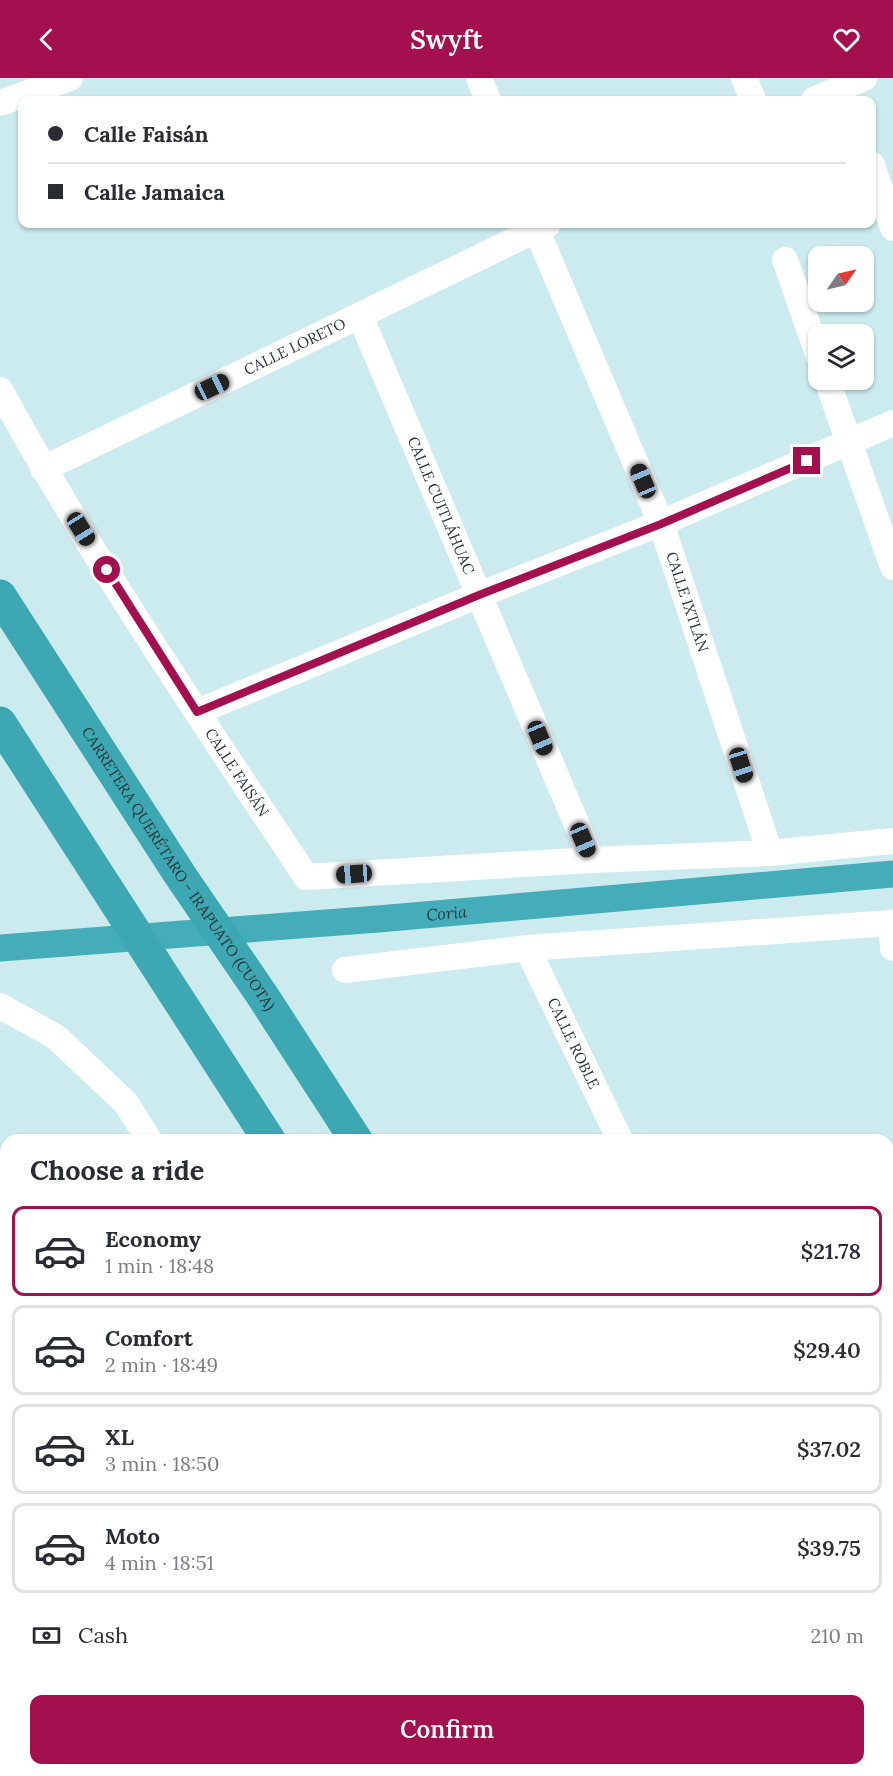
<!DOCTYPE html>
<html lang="en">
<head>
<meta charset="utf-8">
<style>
  :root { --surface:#fff; --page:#f2f2f3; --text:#2b2b33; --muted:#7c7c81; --line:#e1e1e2; --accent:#a40f4e }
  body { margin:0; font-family:Lora,serif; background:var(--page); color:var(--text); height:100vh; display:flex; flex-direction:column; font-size:22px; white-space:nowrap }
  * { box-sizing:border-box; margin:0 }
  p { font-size:20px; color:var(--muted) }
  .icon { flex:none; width:33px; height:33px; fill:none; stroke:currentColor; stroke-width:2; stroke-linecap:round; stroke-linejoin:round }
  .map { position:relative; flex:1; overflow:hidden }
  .details { position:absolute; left:0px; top:1056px; width:894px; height:642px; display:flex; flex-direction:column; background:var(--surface); border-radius:18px 18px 0 0; box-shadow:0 2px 4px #0004 }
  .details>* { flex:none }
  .banner { position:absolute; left:18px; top:18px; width:858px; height:132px; border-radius:12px; box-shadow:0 2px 4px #0004; display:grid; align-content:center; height:132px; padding:0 30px; background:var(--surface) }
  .needle { width:39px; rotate:56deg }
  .buttons { position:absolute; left:808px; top:168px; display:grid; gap:12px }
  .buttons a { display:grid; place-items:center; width:66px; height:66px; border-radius:12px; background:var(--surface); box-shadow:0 2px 4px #0004; font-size:30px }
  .end { position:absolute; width:27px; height:27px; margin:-14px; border:8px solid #a40f4e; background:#fff; box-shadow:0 0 0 3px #fff }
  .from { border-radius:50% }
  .car { position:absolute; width:18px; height:36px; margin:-18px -9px; border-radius:8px; box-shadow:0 0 4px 2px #0007; background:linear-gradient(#222 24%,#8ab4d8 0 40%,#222 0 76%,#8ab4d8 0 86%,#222 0) }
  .banner b { display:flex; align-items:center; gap:21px; height:57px; font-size:22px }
  .banner b+b { border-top:2px solid var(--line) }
  .banner i { width:15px; height:15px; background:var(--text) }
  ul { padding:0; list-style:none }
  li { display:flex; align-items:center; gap:18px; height:90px; margin:0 12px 9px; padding:0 18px; border:3px solid var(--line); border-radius:12px }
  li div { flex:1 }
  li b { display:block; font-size:22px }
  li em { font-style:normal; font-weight:600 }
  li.on { border-color:var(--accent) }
  li>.icon { width:54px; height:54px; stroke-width:1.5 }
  h2 { padding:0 30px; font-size:27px; line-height:72px }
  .pay { display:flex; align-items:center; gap:15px; height:66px; padding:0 30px; font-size:22px }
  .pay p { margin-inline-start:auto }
  .button { display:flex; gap:12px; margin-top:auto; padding:12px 30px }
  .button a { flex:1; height:69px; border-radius:12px; background:var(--accent); color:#fff; font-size:24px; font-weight:600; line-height:69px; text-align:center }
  header { display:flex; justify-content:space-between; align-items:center; height:78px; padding:0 30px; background:var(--accent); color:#fff; font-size:27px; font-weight:600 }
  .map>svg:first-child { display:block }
</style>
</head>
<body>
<header><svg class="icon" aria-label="back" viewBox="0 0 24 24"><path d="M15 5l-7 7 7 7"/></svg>Swyft<svg class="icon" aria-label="heart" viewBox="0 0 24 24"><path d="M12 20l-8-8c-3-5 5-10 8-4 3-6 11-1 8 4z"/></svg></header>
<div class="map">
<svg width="893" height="1698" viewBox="0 0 893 1698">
  <rect width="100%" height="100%" fill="#cbebef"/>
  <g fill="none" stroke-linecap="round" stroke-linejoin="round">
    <path stroke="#45acba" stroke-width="27" id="s1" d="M 0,870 L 378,841 L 893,796"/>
    <g stroke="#fff" stroke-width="26">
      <path d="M 479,0 L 488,22"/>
      <path d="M 744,0 L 753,22"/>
      <path d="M 814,22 L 864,0"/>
      <path d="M 0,25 L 70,0"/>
      <path d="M 872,87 L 893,150"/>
      <path id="s2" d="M 534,146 L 661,445 L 770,775"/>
      <path d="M 785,182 L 819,279"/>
      <path id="s3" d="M 360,238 L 592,782"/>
      <path d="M 827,302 L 893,489"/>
      <path id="s4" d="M 0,312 C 92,481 201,640 306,799 L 592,782 L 770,775 L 893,763"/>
      <path id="s5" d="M 43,391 L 548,146"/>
      <path d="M 197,634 L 479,517 L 661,445 L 893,345"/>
      <path d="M 891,845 L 893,870"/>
      <path id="s6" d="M 527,870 L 620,1062"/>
      <path d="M 345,892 L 527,870 L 893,845"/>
      <path d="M 0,928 L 56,959 L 126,1025 L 149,1062"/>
      <path d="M 888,1288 L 893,1285"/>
      <path d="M 428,1692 L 429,1698"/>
    </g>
    <path stroke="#fff" stroke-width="32" d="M 888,1498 L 893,1497
      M 45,1698 L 70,1692"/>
    <g stroke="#3da7b4" stroke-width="33">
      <path id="s7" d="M 0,518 L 180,797 L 262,917 L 356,1062"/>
      <path d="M 0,645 L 269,1062"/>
      <path d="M 675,1692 L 679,1698"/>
      <path d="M 761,1692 L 765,1698"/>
    </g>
  </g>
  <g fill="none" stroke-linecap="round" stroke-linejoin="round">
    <path stroke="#a40f4e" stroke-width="8" d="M 107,492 L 197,634 L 479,517 L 661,446 L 807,383"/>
  </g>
  <g text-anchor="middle" stroke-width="5" stroke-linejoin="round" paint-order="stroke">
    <g font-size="15" fill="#273435" stroke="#fff">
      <text dy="5" stroke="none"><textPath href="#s5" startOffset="280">CALLE LORETO</textPath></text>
      <text dy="5" stroke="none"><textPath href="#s3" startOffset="206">CALLE CUITLÁHUAC</textPath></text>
      <text dy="5" stroke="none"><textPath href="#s2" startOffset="408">CALLE IXTLÁN</textPath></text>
      <text dy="5" stroke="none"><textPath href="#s4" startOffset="450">CALLE FAISÁN</textPath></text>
      <text dy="5" stroke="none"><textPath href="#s7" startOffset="326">CARRETERA QUERÉTARO - IRAPUATO (CUOTA)</textPath></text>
      <text dy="5" stroke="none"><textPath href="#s6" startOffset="106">CALLE ROBLE</textPath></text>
    </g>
    <g font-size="16" font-style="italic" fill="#243b3f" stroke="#fff">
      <text dy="6" stroke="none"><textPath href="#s1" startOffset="448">Coria</textPath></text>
    </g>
  </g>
</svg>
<div class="buttons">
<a><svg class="needle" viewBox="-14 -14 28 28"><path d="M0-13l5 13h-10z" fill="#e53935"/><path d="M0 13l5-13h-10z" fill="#7c7c81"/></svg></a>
<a><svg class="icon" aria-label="layers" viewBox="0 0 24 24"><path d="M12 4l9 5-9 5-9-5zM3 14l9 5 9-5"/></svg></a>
</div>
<i class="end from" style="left:107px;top:492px"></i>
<i class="end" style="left:807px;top:383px"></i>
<i class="car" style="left:212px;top:309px;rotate:65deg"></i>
<i class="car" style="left:643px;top:403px;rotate:337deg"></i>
<i class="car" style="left:81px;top:451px;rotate:148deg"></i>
<i class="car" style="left:540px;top:660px;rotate:157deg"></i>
<i class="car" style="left:741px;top:687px;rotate:162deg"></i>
<i class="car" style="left:583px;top:762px;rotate:157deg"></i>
<i class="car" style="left:354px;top:796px;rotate:266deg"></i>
<div class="banner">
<b><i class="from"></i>Calle Faisán</b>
<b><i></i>Calle Jamaica</b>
</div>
<section class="details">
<h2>Choose a ride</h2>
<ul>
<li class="on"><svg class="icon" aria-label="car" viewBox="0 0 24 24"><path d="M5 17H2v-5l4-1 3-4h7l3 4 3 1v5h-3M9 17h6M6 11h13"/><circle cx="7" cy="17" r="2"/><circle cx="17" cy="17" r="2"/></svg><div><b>Economy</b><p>1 min · 18:48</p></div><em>$21.78</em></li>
<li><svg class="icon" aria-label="car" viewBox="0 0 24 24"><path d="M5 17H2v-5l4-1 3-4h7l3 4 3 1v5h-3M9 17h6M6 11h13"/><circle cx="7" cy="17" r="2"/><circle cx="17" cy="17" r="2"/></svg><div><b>Comfort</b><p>2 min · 18:49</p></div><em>$29.40</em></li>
<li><svg class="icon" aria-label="car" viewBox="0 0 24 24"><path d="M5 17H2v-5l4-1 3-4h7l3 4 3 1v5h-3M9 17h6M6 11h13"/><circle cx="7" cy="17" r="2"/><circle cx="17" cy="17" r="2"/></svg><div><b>XL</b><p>3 min · 18:50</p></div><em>$37.02</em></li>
<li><svg class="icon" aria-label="car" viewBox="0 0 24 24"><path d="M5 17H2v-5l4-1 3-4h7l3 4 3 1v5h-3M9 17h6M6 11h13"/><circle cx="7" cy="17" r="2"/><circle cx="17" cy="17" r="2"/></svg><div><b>Moto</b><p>4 min · 18:51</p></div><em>$39.75</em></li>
</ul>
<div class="pay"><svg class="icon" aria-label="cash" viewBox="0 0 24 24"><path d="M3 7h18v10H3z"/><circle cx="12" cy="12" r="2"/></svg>Cash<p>210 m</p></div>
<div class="button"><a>Confirm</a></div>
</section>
</div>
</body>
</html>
